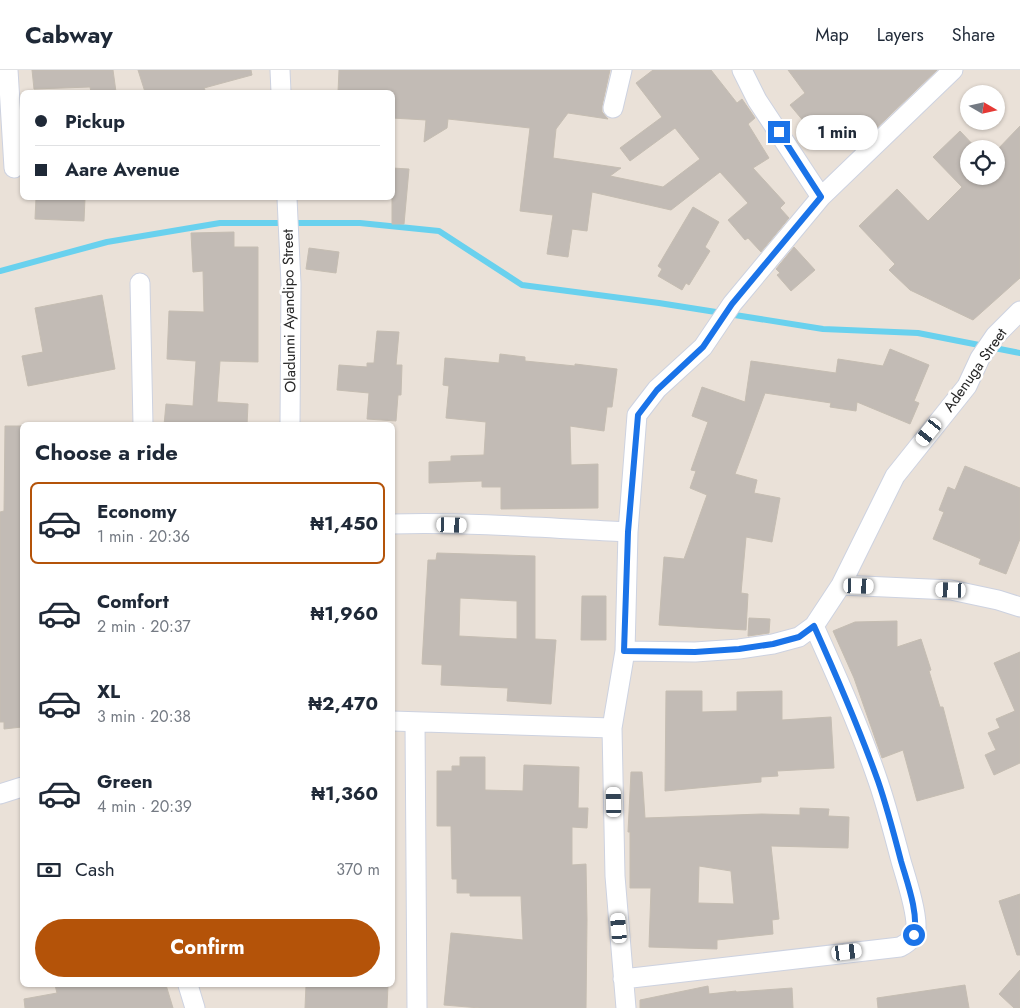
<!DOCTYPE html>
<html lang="en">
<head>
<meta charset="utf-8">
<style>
  :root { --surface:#fff; --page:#f6f6f7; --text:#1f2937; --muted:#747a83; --line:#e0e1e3; --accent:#b45309 }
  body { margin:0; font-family:Jost,sans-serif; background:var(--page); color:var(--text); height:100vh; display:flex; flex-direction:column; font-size:19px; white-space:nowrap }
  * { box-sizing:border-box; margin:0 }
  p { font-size:16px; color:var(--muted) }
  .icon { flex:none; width:28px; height:28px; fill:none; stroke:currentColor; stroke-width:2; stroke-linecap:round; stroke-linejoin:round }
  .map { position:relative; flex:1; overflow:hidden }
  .details { position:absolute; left:20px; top:352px; width:375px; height:565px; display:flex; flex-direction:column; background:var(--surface); border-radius:8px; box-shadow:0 1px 4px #0004 }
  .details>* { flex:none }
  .hud { position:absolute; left:20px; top:20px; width:375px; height:110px; border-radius:8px; box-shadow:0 1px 4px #0004; display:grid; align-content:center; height:110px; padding:0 15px; background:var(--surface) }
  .needle { width:32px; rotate:99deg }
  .buttons { position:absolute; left:960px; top:15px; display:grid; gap:10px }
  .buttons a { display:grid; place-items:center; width:45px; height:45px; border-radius:50%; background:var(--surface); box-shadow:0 1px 4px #0004; font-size:25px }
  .end { position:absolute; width:22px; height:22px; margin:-11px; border:6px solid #1a73e8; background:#fff; box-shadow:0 0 0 2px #fff }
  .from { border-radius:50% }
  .bubble { position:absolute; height:35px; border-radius:18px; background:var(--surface); box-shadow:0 1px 4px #0004; font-size:16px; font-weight:700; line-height:35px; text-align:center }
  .car { position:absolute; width:15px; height:30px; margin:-15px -8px; border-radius:6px; box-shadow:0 0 4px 1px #0007; background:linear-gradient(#fff 24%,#345 0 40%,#fff 0 76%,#345 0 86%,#fff 0) }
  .hud b { display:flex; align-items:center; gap:18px; height:48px; font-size:19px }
  .hud b+b { border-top:1px solid var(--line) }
  .hud i { width:12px; height:12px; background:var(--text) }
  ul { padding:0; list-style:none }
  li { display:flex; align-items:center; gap:15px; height:82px; margin:0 10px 8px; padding:0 5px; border:2px solid transparent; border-radius:8px }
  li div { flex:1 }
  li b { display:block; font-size:19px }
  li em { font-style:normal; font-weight:700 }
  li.current { border-color:var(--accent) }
  li>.icon { width:45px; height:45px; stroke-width:1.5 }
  h2 { padding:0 15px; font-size:22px; line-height:60px }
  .pay { display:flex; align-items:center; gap:12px; height:55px; padding:0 15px; font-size:19px }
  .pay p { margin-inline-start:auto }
  .action { display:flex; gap:10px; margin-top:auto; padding:10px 15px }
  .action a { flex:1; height:58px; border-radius:30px; background:var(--accent); color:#fff; font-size:20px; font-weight:700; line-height:58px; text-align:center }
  header { display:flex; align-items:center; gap:30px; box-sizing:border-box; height:70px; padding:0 25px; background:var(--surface); border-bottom:1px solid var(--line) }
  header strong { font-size:24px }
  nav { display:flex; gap:28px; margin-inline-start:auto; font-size:18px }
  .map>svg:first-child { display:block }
</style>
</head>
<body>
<header>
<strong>Cabway</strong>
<nav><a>Map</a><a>Layers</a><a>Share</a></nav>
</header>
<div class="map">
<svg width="1020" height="938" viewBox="0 0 1020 938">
  <rect width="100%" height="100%" fill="#eae1d8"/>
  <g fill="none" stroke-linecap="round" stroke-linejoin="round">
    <path stroke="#69d1ee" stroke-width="6" d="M 0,201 L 107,172 L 220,153 L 360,153 L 439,161 L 522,215 L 659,233 L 823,259 L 918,263 L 1020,283"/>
  </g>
  <path fill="#c2bbb5" stroke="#c5bdb2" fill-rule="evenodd" d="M 32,0 L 113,0 L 116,22 L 91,22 L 90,17 L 34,19 Z
    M 138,0 L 251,0 L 252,5 L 204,18 L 206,22 L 145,22 Z
    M 339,0 L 610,0 L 602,36 L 602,42 L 608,49 L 568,43 L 556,59 L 553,88 L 621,98 L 610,106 L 663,117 L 700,89 L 675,58 L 630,91 L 620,78 L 662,47 L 636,13 L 653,0 L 711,0 L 737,33 L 742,29 L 755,48 L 748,54 L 769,88 L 753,98 L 785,133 L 780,138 L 789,148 L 761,182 L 748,168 L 745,170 L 728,150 L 748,133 L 720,102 L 671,140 L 592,122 L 587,161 L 572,159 L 568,187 L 547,184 L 553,145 L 520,141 L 530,58 L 448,49 L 447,58 L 424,72 L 426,50 L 392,48 L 392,22 L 338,22 Z
    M 788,0 L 937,0 L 864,70 L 847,54 L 828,71 L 810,49 L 805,53 L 790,35 L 805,23 Z
    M 1020,56 L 1020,208 L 973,250 L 910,220 L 889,200 L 895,194 L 859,156 L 897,119 L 928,151 L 962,117 L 933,87 L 960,61 L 977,79 L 969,79 L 969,106 L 996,106 L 996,81 Z
    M 392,98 L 409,99 L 404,154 L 392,154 Z
    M 36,128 L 85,128 L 84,151 L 35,149 Z
    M 693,137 L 719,152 L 705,177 L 710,181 L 689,215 L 686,213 L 682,220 L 658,206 L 662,199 L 658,196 Z
    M 234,162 L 234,177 L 258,177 L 258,292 L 220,291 L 217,332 L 248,334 L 247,355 L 164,355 L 166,334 L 193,336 L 196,291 L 167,289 L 169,241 L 204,242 L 203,201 L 193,202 L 191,163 Z
    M 794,177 L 815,200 L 791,221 L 777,205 L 780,203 L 776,199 Z
    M 309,178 L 339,182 L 336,203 L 306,199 Z
    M 102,225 L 115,299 L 28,316 L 22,286 L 43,282 L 35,238 Z
    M 377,261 L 399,262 L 396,295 L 402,295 L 401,325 L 398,325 L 396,351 L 367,349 L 369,323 L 337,320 L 339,295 L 367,297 L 367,293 L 374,293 Z
    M 890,279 L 929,295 L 914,331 L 919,333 L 910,354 L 857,332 L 856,341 L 830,337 L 831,333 L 765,323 L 735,404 L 757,410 L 754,423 L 780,428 L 772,472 L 746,467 L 741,523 L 748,524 L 746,560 L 659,555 L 664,487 L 684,489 L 707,425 L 690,418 L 696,401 L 691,400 L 708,352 L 692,346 L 702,317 L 745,332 L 751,291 L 836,303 L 838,289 L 883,296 Z
    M 500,284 L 525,287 L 525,291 L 575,296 L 575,294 L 617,299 L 612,337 L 607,337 L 604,361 L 570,356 L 571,395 L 598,394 L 598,438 L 501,439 L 501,417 L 482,417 L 482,411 L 429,413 L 429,392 L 451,391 L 451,386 L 484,385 L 486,352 L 446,348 L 449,316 L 443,315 L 445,288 L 499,293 Z
    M 5,356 L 22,356 L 22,657 L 4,659 L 4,652 L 0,652 L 0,442 L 4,441 Z
    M 965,396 L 1020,418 L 1020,469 L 1006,504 L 979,494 L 981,489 L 933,469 L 944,442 L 939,440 L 948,417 L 955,420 Z
    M 437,483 L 535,486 L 535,569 L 556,570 L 551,634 L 507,631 L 508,618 L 441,615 L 442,595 L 422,594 L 428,490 L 436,490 ZM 460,528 L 517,531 L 517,569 L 459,566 Z
    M 582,526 L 606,526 L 606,570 L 581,570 Z
    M 749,548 L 770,549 L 769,563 L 748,566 Z
    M 897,551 L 897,577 L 921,569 L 931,600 L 929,601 L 940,637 L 943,637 L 964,718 L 917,731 L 903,680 L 882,688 L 854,608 L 833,561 L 855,552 Z
    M 1020,582 L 1020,693 L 994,705 L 985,685 L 996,680 L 988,663 L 1000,658 L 996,649 L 1015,641 L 994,593 Z
    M 666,621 L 702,621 L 702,642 L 737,641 L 737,622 L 782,621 L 782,650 L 831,647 L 834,698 L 777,701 L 778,706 L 761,707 L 761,712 L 665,721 Z
    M 460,687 L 485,687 L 485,720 L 523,721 L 524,695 L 579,697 L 578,738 L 588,738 L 587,758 L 572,757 L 572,795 L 586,794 L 587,850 L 586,938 L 480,938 L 444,935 L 451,863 L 523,870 L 521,826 L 470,826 L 470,823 L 457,823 L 457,809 L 452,809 L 451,756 L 437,756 L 437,701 L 452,701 L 452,696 L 460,696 Z
    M 631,702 L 642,702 L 645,748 L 762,744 L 800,745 L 800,738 L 829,739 L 828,746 L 849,747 L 848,778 L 771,776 L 779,849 L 772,850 L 773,864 L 717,870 L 717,879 L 649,877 L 651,818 L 630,818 L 630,762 L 628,762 ZM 699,796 L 731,801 L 734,834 L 698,833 Z
    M 1020,824 L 1020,885 L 1017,885 L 999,831 Z
    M 1020,900 L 1020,938 L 1014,938 L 999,924 Z
    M 55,915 L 166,915 L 173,938 L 25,938 L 24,929 L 57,923 Z
    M 306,915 L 388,915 L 387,938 L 305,938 Z
    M 965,915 L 969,938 L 878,938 L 877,928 Z
    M 708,916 L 709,924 L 736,921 L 736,922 L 792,918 L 793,938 L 640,938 L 640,930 Z"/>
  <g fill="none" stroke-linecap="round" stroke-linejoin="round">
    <defs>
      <path id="minor" d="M 8,0 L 14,98
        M 280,0 L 281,22
        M 742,0 L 757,30 L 821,127
        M 613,38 L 622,0
        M 287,128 L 291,214 L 290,355
        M 140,213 L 143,355
        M 392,454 C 471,452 550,458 628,462
        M 841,515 L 951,520 L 998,530 L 1020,537
        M 625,581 L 695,582 L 739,579 L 773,574 L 799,567 L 814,556 L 841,515 L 895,406 L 967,316 L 980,288 L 995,266 L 1020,241
        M 392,651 L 612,658
        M 415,652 L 417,938
        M 0,724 L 22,717
        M 623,909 L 900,877 C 908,873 915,868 916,858 C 917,841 906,808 901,791 C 894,765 887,737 878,711 C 860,658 837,607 814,556
        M 188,915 L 195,938
        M 626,938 L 615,806 L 612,658 L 625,581 L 628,462 L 637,345 L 657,319 L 703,277 L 732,234 L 821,127 L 953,0"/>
    </defs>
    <use href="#minor" stroke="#cdd2e0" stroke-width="21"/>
    <use href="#minor" stroke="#fff" stroke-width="19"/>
  </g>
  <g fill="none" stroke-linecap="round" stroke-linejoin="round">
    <path stroke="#1a73e8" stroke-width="6" d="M 779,62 L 821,127 L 732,234 L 703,277 L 657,320 L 638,345 L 628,462 L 624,581 L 695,582 L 739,579 L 773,574 L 799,567 L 814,556 C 837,607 859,658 878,711 C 887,737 894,764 901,791 C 907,812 919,844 914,865"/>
  </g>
  <g text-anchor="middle" stroke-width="5" stroke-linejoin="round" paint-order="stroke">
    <g font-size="15" fill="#272727" stroke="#fff">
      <text transform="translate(289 241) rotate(-91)" y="5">Oladunni Ayandipo Street</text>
      <text transform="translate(975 300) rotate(-55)" y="5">Adenuga Street</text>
    </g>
  </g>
</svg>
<div class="buttons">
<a><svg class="needle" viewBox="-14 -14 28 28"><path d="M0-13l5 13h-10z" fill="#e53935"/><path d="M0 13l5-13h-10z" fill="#747a83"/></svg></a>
<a><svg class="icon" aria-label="locate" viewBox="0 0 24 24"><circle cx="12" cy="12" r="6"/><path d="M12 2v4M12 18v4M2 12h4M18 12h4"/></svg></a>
</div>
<i class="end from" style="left:914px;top:865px"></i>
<i class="end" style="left:779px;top:62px"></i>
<div class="bubble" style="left:796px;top:45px;width:82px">1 min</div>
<i class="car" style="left:929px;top:362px;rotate:219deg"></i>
<i class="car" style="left:452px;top:455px;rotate:92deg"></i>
<i class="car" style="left:859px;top:516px;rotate:92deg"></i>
<i class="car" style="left:951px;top:520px;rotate:272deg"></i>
<i class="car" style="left:614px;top:732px;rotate:359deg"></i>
<i class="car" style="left:619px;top:858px;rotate:355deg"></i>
<i class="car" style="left:847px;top:882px;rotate:83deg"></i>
<div class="hud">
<b><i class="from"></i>Pickup</b>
<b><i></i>Aare Avenue</b>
</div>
<section class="details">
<h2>Choose a ride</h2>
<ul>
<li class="current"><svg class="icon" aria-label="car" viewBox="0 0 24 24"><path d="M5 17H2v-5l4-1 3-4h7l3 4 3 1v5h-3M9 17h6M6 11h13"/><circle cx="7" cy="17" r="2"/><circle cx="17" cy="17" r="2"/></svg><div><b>Economy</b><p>1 min · 20:36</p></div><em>₦1,450</em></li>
<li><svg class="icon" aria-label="car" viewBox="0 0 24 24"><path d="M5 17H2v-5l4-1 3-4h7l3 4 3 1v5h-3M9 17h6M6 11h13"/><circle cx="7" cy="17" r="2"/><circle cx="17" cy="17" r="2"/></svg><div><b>Comfort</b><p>2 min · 20:37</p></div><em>₦1,960</em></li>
<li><svg class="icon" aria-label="car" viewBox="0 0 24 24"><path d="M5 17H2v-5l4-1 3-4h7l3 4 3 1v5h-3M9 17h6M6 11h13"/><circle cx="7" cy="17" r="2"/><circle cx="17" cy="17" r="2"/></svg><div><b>XL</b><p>3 min · 20:38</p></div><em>₦2,470</em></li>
<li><svg class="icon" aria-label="car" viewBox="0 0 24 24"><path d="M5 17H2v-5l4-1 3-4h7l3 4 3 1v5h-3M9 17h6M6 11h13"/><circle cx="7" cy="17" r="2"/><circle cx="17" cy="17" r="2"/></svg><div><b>Green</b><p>4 min · 20:39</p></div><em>₦1,360</em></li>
</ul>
<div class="pay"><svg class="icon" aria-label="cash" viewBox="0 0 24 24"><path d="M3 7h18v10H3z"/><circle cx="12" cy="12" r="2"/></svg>Cash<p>370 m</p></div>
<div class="action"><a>Confirm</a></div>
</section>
</div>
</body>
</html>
